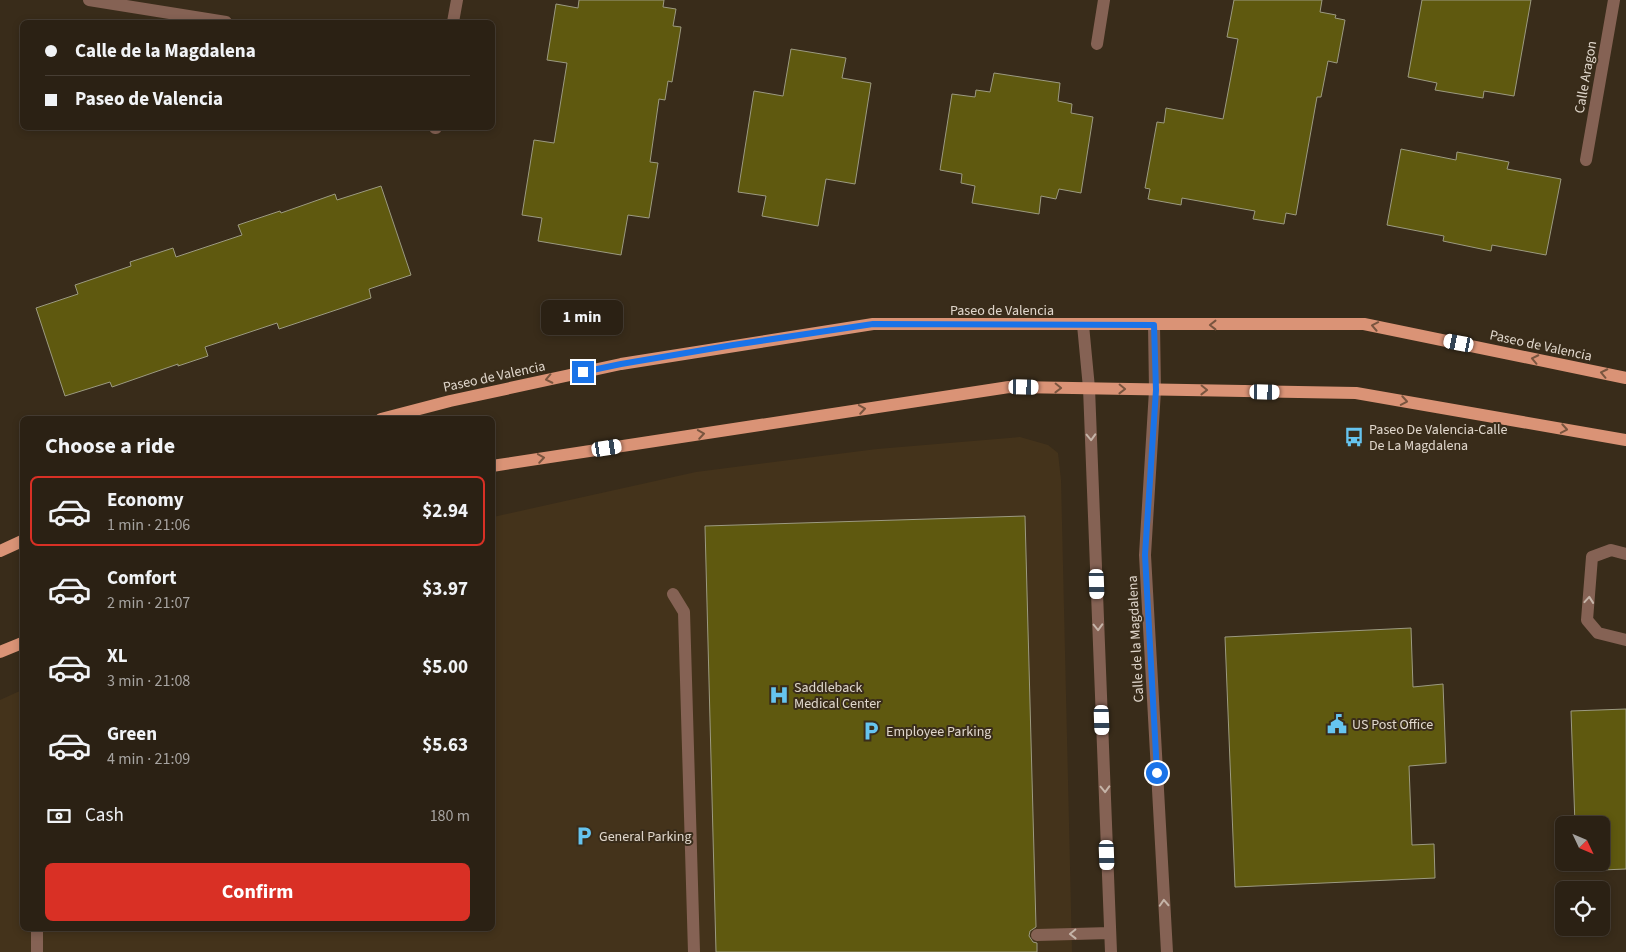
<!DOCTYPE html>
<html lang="en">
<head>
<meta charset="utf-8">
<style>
  :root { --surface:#2b2114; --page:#372e22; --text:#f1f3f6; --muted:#a6a3a0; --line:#473e34; --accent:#d93025 }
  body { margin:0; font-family:"Source Sans 3",sans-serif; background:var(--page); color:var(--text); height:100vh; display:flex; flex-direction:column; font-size:19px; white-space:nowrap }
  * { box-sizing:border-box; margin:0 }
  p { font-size:16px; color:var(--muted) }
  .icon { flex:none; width:28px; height:28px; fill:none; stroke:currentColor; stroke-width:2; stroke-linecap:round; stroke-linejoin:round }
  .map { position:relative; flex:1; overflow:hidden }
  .details { position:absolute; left:20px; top:416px; width:475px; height:515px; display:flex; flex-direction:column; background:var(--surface); border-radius:8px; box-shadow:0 2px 8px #0003,0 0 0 1px var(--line) }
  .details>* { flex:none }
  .top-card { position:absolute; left:20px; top:20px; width:475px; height:110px; border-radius:8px; box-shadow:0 2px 8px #0003,0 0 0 1px var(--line); display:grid; align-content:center; height:110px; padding:0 25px; background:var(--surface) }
  .needle { width:32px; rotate:134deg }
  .controls { position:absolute; left:1555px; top:816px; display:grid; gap:10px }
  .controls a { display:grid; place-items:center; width:55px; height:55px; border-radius:8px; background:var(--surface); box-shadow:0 2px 8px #0003,0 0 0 1px var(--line); font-size:25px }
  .end { position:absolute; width:22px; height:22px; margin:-11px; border:6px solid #1a73e8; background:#fff; box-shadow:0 0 0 2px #fff }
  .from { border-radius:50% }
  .bubble { position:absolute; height:35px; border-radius:8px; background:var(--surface); box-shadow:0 2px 8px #0003,0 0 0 1px var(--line); font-size:16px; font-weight:700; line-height:35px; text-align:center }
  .car { position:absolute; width:15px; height:30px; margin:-15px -8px; border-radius:6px; box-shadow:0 0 4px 1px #0007; background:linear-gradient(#fff 24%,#345 0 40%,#fff 0 76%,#345 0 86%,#fff 0) }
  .top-card b { display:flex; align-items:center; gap:18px; height:48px; font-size:19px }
  .top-card b+b { border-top:1px solid var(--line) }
  .top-card i { width:12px; height:12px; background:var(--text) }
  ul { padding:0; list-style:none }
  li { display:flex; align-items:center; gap:15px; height:70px; margin:0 10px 8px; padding:0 15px; border:2px solid transparent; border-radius:8px }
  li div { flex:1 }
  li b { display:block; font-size:19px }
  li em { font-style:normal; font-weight:700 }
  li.active { border-color:var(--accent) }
  li>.icon { width:45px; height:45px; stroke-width:1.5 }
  h2 { padding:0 25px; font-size:22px; line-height:60px }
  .pay { display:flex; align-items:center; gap:12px; height:55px; padding:0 25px; font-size:19px }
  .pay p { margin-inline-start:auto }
  .button { display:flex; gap:10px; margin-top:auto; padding:10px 25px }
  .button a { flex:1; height:58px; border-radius:8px; background:var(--accent); color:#fff; font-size:20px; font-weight:700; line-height:58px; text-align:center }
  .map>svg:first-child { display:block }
</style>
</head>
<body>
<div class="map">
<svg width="1626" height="952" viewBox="0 0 1626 952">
  <rect width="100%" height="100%" fill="#392c1a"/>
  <path fill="#44331b" d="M 1020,437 L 1048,445 L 1058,453 L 1061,480 L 1072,952 L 0,952 L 0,700 L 22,690 L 22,929 L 492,929 L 493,517 L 696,472 L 877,449 Z"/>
  <path fill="#5f590f" stroke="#9c9a81" d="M 579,0 L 664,0 L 663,7 L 676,9 L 673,26 L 681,27 L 672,82 L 668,81 L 665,100 L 659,99 L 650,162 L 658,163 L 649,218 L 628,215 L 621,255 L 538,241 L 542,218 L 522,215 L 534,140 L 554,143 L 567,63 L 547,60 L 556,4 L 578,8 Z
    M 1234,0 L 1322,0 L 1320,12 L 1336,15 L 1335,18 L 1345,20 L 1337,63 L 1328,61 L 1321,97 L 1317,97 L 1296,215 L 1286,213 L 1284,224 L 1253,219 L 1255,211 L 1182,198 L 1181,205 L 1148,199 L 1150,189 L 1145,188 L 1157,122 L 1164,123 L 1166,108 L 1223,119 L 1238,39 L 1227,37 Z
    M 1422,0 L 1531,0 L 1514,96 L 1484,91 L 1483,98 L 1435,90 L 1437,83 L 1408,77 Z
    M 791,49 L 846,58 L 842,78 L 871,83 L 855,184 L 826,179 L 818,226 L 762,216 L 766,196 L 738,192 L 754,91 L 783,96 Z
    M 994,73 L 1060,83 L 1058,101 L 1072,104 L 1071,113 L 1093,117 L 1081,193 L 1059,189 L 1056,199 L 1041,196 L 1039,214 L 972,203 L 975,186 L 961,183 L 962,174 L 940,170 L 952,94 L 975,97 L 976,90 L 990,92 Z
    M 1401,149 L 1456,160 L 1457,152 L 1509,162 L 1507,169 L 1561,179 L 1546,255 L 1492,245 L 1491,251 L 1443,241 L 1444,236 L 1387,225 Z
    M 381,186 L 411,275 L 369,289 L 371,298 L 339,309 L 279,329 L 277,323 L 205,347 L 208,356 L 178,366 L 178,364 L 112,387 L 110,382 L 65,396 L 36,308 L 78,294 L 75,285 L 131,266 L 130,262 L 173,248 L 176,257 L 242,235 L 238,225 L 280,211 L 281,213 L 335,194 L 337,200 Z
    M 1025,516 L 1036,927 L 1030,931 L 1029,936 L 1033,942 L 1037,943 L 1037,952 L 716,952 L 705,526 Z
    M 1411,628 L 1413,687 L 1443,684 L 1446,763 L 1409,766 L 1412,845 L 1434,844 L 1435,878 L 1235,887 L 1225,637 Z
    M 1626,709 L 1626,869 L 1577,871 L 1576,862 L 1601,862 L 1601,825 L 1575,825 L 1571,711 Z"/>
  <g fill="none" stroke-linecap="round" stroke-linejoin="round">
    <path stroke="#856254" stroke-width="12" d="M 89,0 L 226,22
      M 453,22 L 457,0
      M 1097,44 L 1104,0
      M 435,128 L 436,128
      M 1586,160 L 1614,0
      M 1083,325 L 1089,388 L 1111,952
      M 1154,325 L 1155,390 L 1145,555 L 1167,952
      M 1626,554 L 1611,550 L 1592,557 L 1587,620 L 1598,633 L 1626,640
      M 673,594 L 684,612 L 694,952
      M 37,929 L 37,952
      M 1037,935 L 1110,933"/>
    <path stroke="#da9376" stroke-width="12" d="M 381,419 L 450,401 L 621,364 L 873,324 L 1364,324 L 1626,378
      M 492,466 L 1009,387 L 1356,393 L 1626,440
      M 0,551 L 22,541
      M 0,652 L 22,643"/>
  </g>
  <defs><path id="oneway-chevron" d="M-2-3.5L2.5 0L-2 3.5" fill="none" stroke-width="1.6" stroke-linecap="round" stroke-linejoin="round" transform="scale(1.25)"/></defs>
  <g stroke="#79553f">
    <use href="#oneway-chevron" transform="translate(1213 325) rotate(180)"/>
    <use href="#oneway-chevron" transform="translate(1375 326) rotate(-169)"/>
    <use href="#oneway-chevron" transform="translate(1535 359) rotate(-168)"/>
    <use href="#oneway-chevron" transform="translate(1604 373) rotate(-168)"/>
    <use href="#oneway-chevron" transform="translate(549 379) rotate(168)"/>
    <use href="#oneway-chevron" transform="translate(1058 388) rotate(1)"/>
    <use href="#oneway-chevron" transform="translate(1122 389) rotate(1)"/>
    <use href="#oneway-chevron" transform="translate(1204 390) rotate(1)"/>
    <use href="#oneway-chevron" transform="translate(1404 401) rotate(10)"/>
    <use href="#oneway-chevron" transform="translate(862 409) rotate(-9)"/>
    <use href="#oneway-chevron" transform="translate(1564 429) rotate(10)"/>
    <use href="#oneway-chevron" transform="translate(701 434) rotate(-9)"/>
    <use href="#oneway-chevron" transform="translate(541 458) rotate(-9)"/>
  </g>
  <g stroke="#c5b4a8">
    <use href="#oneway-chevron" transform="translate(1091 437) rotate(88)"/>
    <use href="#oneway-chevron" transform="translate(1589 600) rotate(-85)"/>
    <use href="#oneway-chevron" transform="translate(1098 627) rotate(88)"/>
    <use href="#oneway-chevron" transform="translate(1105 789) rotate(88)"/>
    <use href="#oneway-chevron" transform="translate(1164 903) rotate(-93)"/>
    <use href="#oneway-chevron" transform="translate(1073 934) rotate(179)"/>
  </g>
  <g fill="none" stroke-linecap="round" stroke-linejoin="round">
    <path stroke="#1a73e8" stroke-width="6" d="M 583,372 L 621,364 L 733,345 L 873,324 L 1154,325 L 1156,390 L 1145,555 L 1157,773"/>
  </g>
  <defs>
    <symbol id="bus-bare" viewBox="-9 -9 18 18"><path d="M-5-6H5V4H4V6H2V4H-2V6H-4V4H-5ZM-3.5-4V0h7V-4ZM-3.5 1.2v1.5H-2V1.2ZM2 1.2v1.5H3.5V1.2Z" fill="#66c4ef" stroke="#392c1a" stroke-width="2.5" paint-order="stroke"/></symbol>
    <symbol id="hospital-bare" viewBox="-9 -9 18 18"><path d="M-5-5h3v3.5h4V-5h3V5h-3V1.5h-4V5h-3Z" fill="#66c4ef" stroke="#392c1a" stroke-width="2.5" paint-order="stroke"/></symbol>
    <symbol id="civic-bare" viewBox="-9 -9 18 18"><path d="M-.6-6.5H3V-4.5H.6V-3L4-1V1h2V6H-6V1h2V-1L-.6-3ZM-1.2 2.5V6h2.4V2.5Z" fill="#66c4ef" stroke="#392c1a" stroke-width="2.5" paint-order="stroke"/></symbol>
    <symbol id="parking-bare" viewBox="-9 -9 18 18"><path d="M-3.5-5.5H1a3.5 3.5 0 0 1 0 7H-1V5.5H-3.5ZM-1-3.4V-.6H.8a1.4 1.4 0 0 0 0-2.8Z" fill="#66c4ef" stroke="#392c1a" stroke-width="2.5" paint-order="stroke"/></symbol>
  </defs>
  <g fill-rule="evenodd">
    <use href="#bus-bare" x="1340" y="423" width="28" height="28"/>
    <use href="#hospital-bare" x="765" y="681" width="28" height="28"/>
    <use href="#civic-bare" x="1323" y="710" width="28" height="28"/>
    <use href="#parking-bare" x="857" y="717" width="28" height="28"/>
    <use href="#parking-bare" x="570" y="822" width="28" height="28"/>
  </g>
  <g text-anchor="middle" stroke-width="4" stroke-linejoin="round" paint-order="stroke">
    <g font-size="14" fill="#e0d7cc" stroke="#392c1a">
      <text transform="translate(1585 77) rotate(-80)" y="5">Calle Aragon</text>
      <text x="1002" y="315">Paseo de Valencia</text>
      <text transform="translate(1541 345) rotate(12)" y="5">Paseo de Valencia</text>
      <text transform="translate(494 376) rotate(-12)" y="5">Paseo de Valencia</text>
      <text transform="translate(1135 639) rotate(-93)" y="5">Calle de la Magdalena</text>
    </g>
    <g font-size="14" fill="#e0d7cc" stroke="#392c1a" text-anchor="start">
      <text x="1369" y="434">Paseo De Valencia-Calle<tspan x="1369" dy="16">De La Magdalena</tspan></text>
      <text x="794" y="692">Saddleback<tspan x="794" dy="16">Medical Center</tspan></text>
      <text x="1352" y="729">US Post Office</text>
      <text x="886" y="736">Employee Parking</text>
      <text x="599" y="841">General Parking</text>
    </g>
  </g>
</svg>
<div class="controls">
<a><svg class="needle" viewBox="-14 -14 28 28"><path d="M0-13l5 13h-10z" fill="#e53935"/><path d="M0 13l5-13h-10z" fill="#a6a3a0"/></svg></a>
<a><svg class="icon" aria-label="locate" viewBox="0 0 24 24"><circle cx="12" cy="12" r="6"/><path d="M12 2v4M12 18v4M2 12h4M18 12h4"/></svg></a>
</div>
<i class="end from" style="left:1157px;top:773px"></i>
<i class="end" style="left:583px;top:372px"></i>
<div class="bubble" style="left:541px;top:300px;width:82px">1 min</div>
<i class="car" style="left:1459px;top:343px;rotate:281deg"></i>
<i class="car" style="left:1024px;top:387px;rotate:91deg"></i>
<i class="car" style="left:1265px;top:392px;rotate:91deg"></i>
<i class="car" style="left:607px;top:448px;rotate:81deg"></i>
<i class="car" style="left:1097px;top:584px;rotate:178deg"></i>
<i class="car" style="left:1102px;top:720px;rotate:178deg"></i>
<i class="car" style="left:1107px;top:855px;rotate:178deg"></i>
<div class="top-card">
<b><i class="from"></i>Calle de la Magdalena</b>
<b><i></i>Paseo de Valencia</b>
</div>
<section class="details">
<h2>Choose a ride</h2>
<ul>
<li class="active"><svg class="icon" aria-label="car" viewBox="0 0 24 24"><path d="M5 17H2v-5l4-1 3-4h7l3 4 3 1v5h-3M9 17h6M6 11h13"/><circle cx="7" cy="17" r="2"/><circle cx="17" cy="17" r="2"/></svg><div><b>Economy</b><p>1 min · 21:06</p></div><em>$2.94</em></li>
<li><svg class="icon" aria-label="car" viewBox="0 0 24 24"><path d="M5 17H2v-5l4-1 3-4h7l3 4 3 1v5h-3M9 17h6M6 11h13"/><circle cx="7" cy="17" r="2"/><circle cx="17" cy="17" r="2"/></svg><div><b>Comfort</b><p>2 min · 21:07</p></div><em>$3.97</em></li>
<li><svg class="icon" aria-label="car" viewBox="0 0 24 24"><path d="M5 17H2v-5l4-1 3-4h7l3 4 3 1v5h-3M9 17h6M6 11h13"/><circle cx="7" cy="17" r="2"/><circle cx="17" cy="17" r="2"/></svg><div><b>XL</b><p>3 min · 21:08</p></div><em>$5.00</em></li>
<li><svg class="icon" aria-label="car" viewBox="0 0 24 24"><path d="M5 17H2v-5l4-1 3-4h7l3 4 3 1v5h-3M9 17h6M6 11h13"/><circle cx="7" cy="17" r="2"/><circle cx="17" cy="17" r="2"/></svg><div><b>Green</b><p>4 min · 21:09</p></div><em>$5.63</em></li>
</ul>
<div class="pay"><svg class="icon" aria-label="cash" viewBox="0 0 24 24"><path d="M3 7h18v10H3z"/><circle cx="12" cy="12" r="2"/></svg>Cash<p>180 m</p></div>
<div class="button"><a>Confirm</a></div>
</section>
</div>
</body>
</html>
